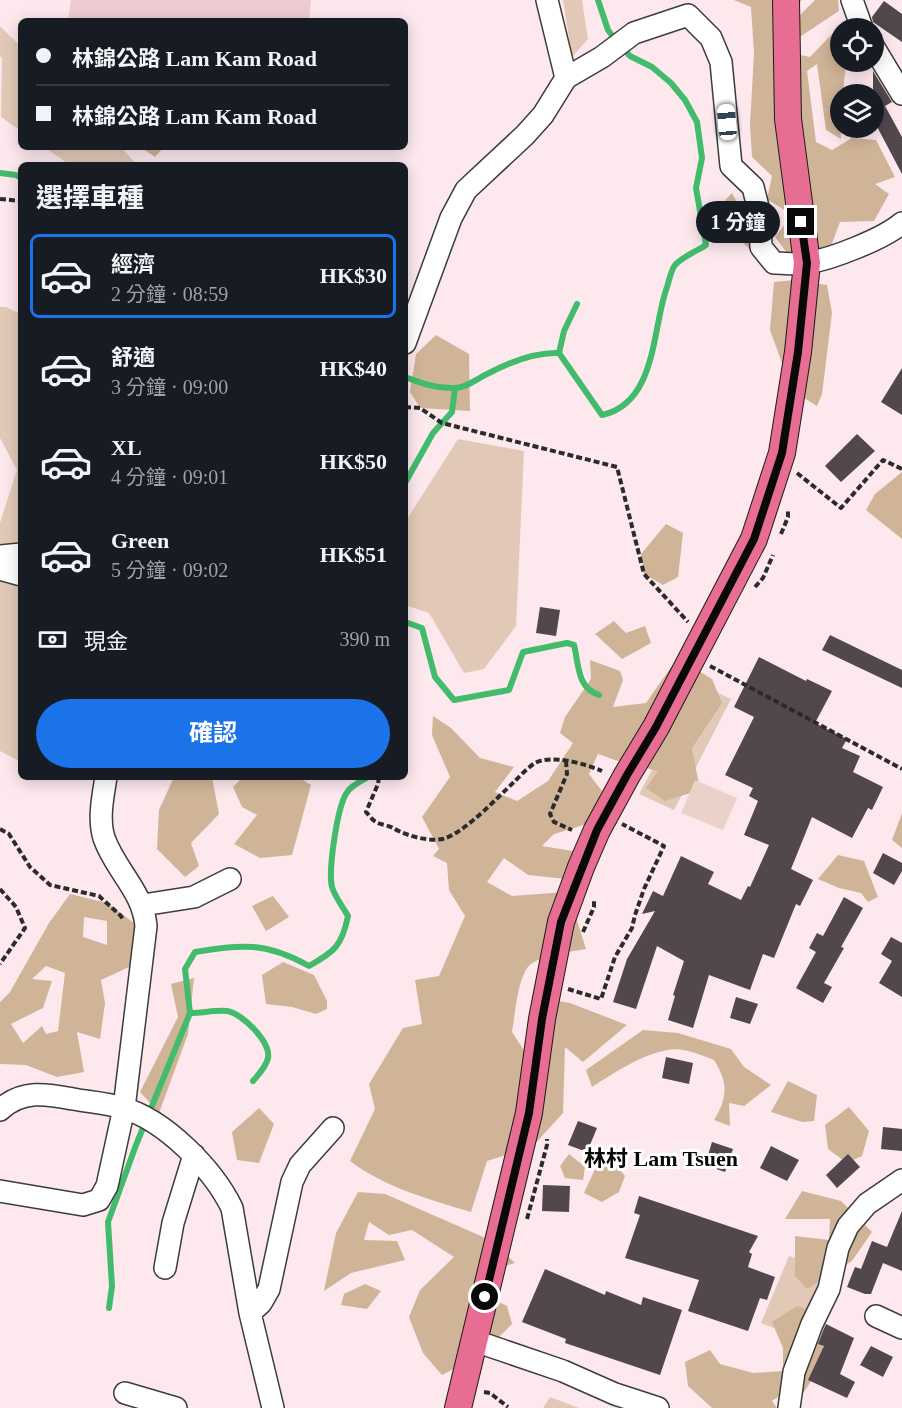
<!DOCTYPE html>
<html lang="zh-TW">
<head>
<meta charset="utf-8">
<style>
  :root { --surface:#171b24; --page:#20242c; --text:#f1f3f6; --muted:#9ea1a6; --line:#363941; --accent:#1a73e8 }
  body { margin:0; font-family:"Times New Roman","Noto Sans TC",serif; background:var(--page); color:var(--text); height:100vh; display:flex; flex-direction:column; font-size:22px; white-space:nowrap }
  * { box-sizing:border-box; margin:0 }
  p { font-size:20px; color:var(--muted) }
  .icon { flex:none; width:33px; height:33px; fill:none; stroke:currentColor; stroke-width:2; stroke-linecap:round; stroke-linejoin:round }
  .map { position:relative; flex:1; overflow:hidden }
  .sheet { position:absolute; left:18px; top:162px; width:390px; height:618px; display:flex; flex-direction:column; background:var(--surface); border-radius:9px; box-shadow:0 3px 15px #0003 }
  .sheet>* { flex:none }
  .banner { position:absolute; left:18px; top:18px; width:390px; height:132px; border-radius:9px; box-shadow:0 3px 15px #0003; display:grid; align-content:center; height:132px; padding:0 18px; background:var(--surface) }
  .controls { position:absolute; left:830px; top:18px; display:grid; gap:12px }
  .controls a { display:grid; place-items:center; width:54px; height:54px; border-radius:50%; background:var(--surface); box-shadow:0 3px 15px #0003; font-size:30px }
  .end { position:absolute; width:27px; height:27px; margin:-14px; border:8px solid #090909; background:#fff; box-shadow:0 0 0 3px #fff }
  .from { border-radius:50% }
  .bubble { position:absolute; height:42px; border-radius:21px; background:var(--surface); box-shadow:0 3px 15px #0003; font-size:20px; font-weight:700; line-height:42px; text-align:center }
  .car { position:absolute; width:18px; height:36px; margin:-18px -9px; border-radius:8px; box-shadow:0 0 4px 2px #0007; background:linear-gradient(#fff 24%,#345 0 40%,#fff 0 76%,#345 0 86%,#fff 0) }
  .banner b { display:flex; align-items:center; gap:21px; height:57px; font-size:22px }
  .banner b+b { border-top:2px solid var(--line) }
  .banner i { width:15px; height:15px; background:var(--text) }
  ul { padding:0; list-style:none }
  li { display:flex; align-items:center; gap:18px; height:84px; margin:0 12px 9px; padding:0 6px; border:3px solid transparent; border-radius:9px }
  li div { flex:1 }
  li b { display:block; font-size:22px }
  li em { font-style:normal; font-weight:700 }
  li.on { border-color:var(--accent) }
  li>.icon { width:54px; height:54px; stroke-width:1.5 }
  h2 { padding:0 18px; font-size:27px; line-height:72px }
  .pay { display:flex; align-items:center; gap:15px; height:66px; padding:0 18px; font-size:22px }
  .pay p { margin-inline-start:auto }
  .cta { display:flex; gap:12px; margin-top:auto; padding:12px 18px }
  .cta a { flex:1; height:69px; border-radius:36px; background:var(--accent); color:#fff; font-size:24px; font-weight:700; line-height:69px; text-align:center }
  .map>svg:first-child { display:block }
</style>
</head>
<body>
<div class="map">
<svg width="902" height="1408" viewBox="0 0 902 1408">
  <rect width="100%" height="100%" fill="#fce8ed"/>
  <path fill="#efccd1" d="M 71,0 L 311,0 L 309,21 L 68,21 Z"/>
  <path fill="#e2c9b7" d="M 563,0 L 582,0 L 588,39 L 572,57 Z
    M 0,26 L 21,47 L 21,131 L 1,117 L 2,58 L 0,56 Z
    M 44,147 L 121,147 L 137,165 L 70,165 Z
    M 0,307 L 6,307 L 21,314 L 21,762 L 0,751 L 0,523 L 17,470 L 0,438 Z
    M 458,439 L 524,451 L 516,626 L 484,669 L 464,673 L 429,613 L 405,605 L 407,519 Z
    M 705,687 L 731,699 L 674,810 L 639,794 L 679,720 Z
    M 789,1256 L 828,1271 L 798,1337 L 761,1323 Z
    M 550,1397 L 579,1408 L 543,1408 Z"/>
  <path fill="#d0b498" fill-rule="evenodd" d="M 734,0 L 802,0 L 792,10 L 794,21 L 815,0 L 838,0 L 839,11 L 795,40 L 796,54 L 810,57 L 832,34 L 840,37 L 840,62 L 846,62 L 843,94 L 840,94 L 841,139 L 826,130 L 817,64 L 807,71 L 816,142 L 832,150 L 852,138 L 876,140 L 895,177 L 875,184 L 889,194 L 874,221 L 840,222 L 831,246 L 799,269 L 775,237 L 792,215 L 767,199 L 772,176 L 752,157 L 750,125 L 754,53 L 751,7 Z
    M 140,147 L 164,147 L 155,157 Z
    M 732,193 L 741,210 L 764,203 L 756,255 L 736,236 L 723,231 L 713,213 Z
    M 795,280 L 827,285 L 832,313 L 822,394 L 817,406 L 801,396 L 787,377 L 770,330 L 774,282 Z
    M 436,335 L 469,354 L 470,411 L 420,408 L 410,392 L 416,354 Z
    M 902,472 L 902,539 L 866,510 L 875,494 Z
    M 666,524 L 683,533 L 678,577 L 663,585 L 644,574 L 641,554 Z
    M 614,621 L 626,633 L 645,626 L 651,643 L 622,659 L 595,634 Z
    M 590,660 L 620,671 L 623,680 L 613,707 L 646,703 L 671,667 L 694,668 L 712,679 L 722,703 L 692,748 L 700,790 L 665,801 L 646,788 L 658,771 L 618,761 L 598,754 L 589,774 L 602,791 L 587,824 L 554,834 L 542,846 L 579,852 L 566,879 L 528,875 L 504,858 L 487,882 L 512,896 L 579,891 L 575,914 L 586,949 C 573,951 541,956 531,964 C 518,973 515,1016 512,1032 L 527,1055 L 552,1000 L 570,1003 L 627,1025 L 583,1062 L 565,1047 L 563,1113 L 532,1147 L 487,1161 L 471,1212 C 428,1199 386,1188 350,1161 L 375,1109 L 369,1084 L 403,1028 L 422,1024 L 415,980 L 439,976 L 465,916 L 449,890 L 447,863 L 433,856 L 439,849 L 422,817 L 450,777 L 432,735 L 433,716 L 451,728 L 480,758 L 514,767 L 495,792 L 517,801 L 548,781 L 573,743 L 560,733 L 565,717 L 591,679 Z
    M 174,777 L 212,777 L 219,814 L 191,843 L 199,866 L 185,877 L 157,849 L 159,810 Z
    M 243,777 L 298,777 L 311,785 L 292,855 L 260,858 L 234,844 L 257,815 L 242,807 L 233,787 Z
    M 902,813 L 902,848 L 892,840 Z
    M 838,855 L 864,861 L 878,897 L 868,902 L 861,893 L 839,888 L 818,879 Z
    M 70,894 L 107,903 L 138,926 L 129,967 L 101,980 L 105,1003 L 100,1039 L 77,1032 L 84,1072 L 57,1077 L 26,1065 L 0,1064 L 0,1002 L 10,992 L 49,923 ZM 84,917 L 107,921 L 107,945 L 83,937 ZM 46,966 L 65,973 L 58,1031 L 46,1034 L 42,1026 L 23,1043 L 11,1024 L 43,1008 L 52,981 L 32,979 Z
    M 273,896 L 289,917 L 266,931 L 252,906 Z
    M 283,962 L 314,975 L 327,1001 L 327,1009 L 316,1014 L 292,1007 L 266,1004 L 262,975 Z
    M 194,978 L 188,1034 L 159,1113 L 140,1092 L 178,1017 L 171,984 Z
    M 643,1030 L 678,1033 L 731,1049 L 744,1067 L 771,1085 L 744,1106 L 729,1103 L 730,1126 L 714,1120 C 728,1097 728,1082 714,1060 C 701,1055 682,1047 668,1050 C 642,1054 614,1073 592,1087 L 586,1070 Z
    M 788,1081 L 817,1095 L 814,1121 L 802,1122 L 771,1112 Z
    M 849,1107 L 869,1131 L 862,1156 L 847,1163 L 828,1149 L 825,1125 Z
    M 259,1108 L 274,1124 L 259,1163 L 237,1160 L 232,1132 Z
    M 569,1154 L 585,1167 L 583,1180 L 565,1178 L 560,1166 Z
    M 616,1165 L 625,1176 L 619,1192 L 602,1202 L 584,1193 L 596,1167 Z
    M 802,1191 L 841,1201 L 872,1232 L 852,1261 L 807,1289 L 795,1276 L 795,1236 L 829,1240 L 830,1219 L 785,1219 Z
    M 358,1192 L 385,1194 L 490,1240 L 515,1263 L 498,1268 L 491,1298 L 507,1306 L 512,1324 L 482,1354 L 442,1375 L 423,1353 L 409,1317 L 420,1290 L 454,1257 L 412,1230 L 389,1235 L 369,1222 L 364,1240 L 397,1241 L 405,1260 L 351,1273 L 324,1291 L 336,1233 Z
    M 365,1284 L 381,1291 L 367,1309 L 341,1305 L 344,1294 Z
    M 797,1306 L 824,1314 L 825,1334 L 821,1366 L 804,1392 L 784,1393 L 772,1401 L 777,1408 L 712,1408 L 688,1386 L 685,1362 L 710,1350 L 720,1364 L 753,1373 L 783,1371 L 783,1348 L 772,1322 Z"/>
  <path fill="#ead2c8" d="M 695,780 L 737,798 L 723,830 L 681,813 Z"/>
  <g fill="none" stroke-linecap="round" stroke-linejoin="round">
    <path stroke="#43bb6d" stroke-width="6" d="M 0,173 L 16,175 L 21,178
      M 559,353 L 564,331 L 577,304
      M 405,377 C 421,383 437,389 455,388 C 466,388 478,378 489,373 C 510,362 535,352 559,353 L 602,415 C 657,403 652,328 667,287 C 669,281 671,270 675,265 C 682,257 697,251 706,245 L 696,188 L 702,158 L 697,122 L 685,100 L 671,83 L 652,67 L 630,56 L 617,42 L 608,30 L 598,0
      M 405,483 L 433,433 L 452,412 L 455,388
      M 405,622 L 422,628 L 435,677 L 454,700 L 509,690 L 523,652 L 567,643 L 574,645 C 579,665 577,688 599,695
      M 190,1013 C 202,1013 215,1010 227,1011 C 242,1013 271,1042 268,1058 C 266,1067 259,1074 253,1081
      M 109,1308 L 112,1286 L 108,1222 L 136,1145 L 190,1013 L 185,969 L 195,952 C 241,944 266,942 309,966 C 334,952 342,946 348,916 C 343,907 335,897 332,887 C 328,871 337,809 346,794 C 350,786 360,782 368,777"/>
  </g>
  <path fill="#51474d" d="M 884,1 L 902,14 L 902,42 L 873,22 L 872,17 Z
    M 873,71 L 892,102 L 885,106 L 902,137 L 902,174 L 873,119 Z
    M 902,368 L 902,415 L 881,402 Z
    M 857,434 L 875,451 L 841,482 L 825,466 Z
    M 540,607 L 560,610 L 556,636 L 536,633 Z
    M 830,635 L 902,670 L 902,688 L 822,650 Z
    M 759,657 L 806,681 L 807,679 L 832,691 L 815,723 L 847,739 L 842,748 L 860,756 L 853,772 L 883,787 L 872,810 L 868,808 L 852,838 L 812,817 L 791,869 L 813,880 L 800,906 L 796,904 L 774,958 L 763,954 L 750,990 L 709,975 L 693,1028 L 668,1020 L 675,996 L 673,995 L 684,961 L 657,946 L 636,1009 L 613,1002 L 627,959 L 655,911 L 642,914 L 653,891 L 663,896 L 681,856 L 714,872 L 708,884 L 741,900 L 748,886 L 750,887 L 769,845 L 744,835 L 758,801 L 749,796 L 753,788 L 725,775 L 754,717 L 734,707 Z
    M 883,853 L 902,863 L 902,871 L 894,885 L 873,873 Z
    M 844,897 L 863,908 L 841,947 L 844,948 L 824,983 L 832,987 L 823,1003 L 796,988 L 816,952 L 809,948 L 817,933 L 823,936 Z
    M 891,937 L 902,943 L 902,997 L 879,983 L 892,961 L 881,954 Z
    M 736,997 L 758,1004 L 750,1024 L 730,1018 Z
    M 666,1057 L 693,1063 L 689,1084 L 662,1078 Z
    M 578,1121 L 597,1128 L 587,1152 L 568,1145 Z
    M 883,1127 L 902,1129 L 902,1151 L 881,1149 Z
    M 712,1142 L 733,1149 L 725,1172 L 705,1165 Z
    M 771,1146 L 799,1160 L 787,1181 L 760,1168 Z
    M 848,1154 L 860,1167 L 837,1188 L 826,1175 Z
    M 543,1185 L 570,1186 L 569,1212 L 542,1211 Z
    M 639,1196 L 758,1236 L 749,1252 L 752,1254 L 748,1267 L 775,1277 L 767,1300 L 760,1298 L 748,1331 L 688,1311 L 699,1280 L 625,1258 L 640,1215 L 634,1213 Z
    M 902,1211 L 902,1271 L 883,1263 L 871,1294 L 865,1294 L 847,1287 L 855,1267 L 861,1269 L 872,1241 L 887,1247 Z
    M 545,1269 L 605,1295 L 606,1291 L 641,1305 L 643,1297 L 682,1310 L 660,1375 L 565,1343 L 566,1339 L 522,1322 Z
    M 826,1324 L 854,1338 L 840,1374 L 855,1382 L 847,1398 L 808,1380 L 824,1346 L 818,1344 Z
    M 871,1346 L 893,1357 L 883,1377 L 860,1365 Z"/>
  <g fill="none" stroke-linecap="round" stroke-linejoin="round">
    <defs>
      <path id="minor" d="M 547,0 L 566,78
        M 852,0 L 862,28
        M 873,46 L 902,94
        M 405,343 L 451,218 L 466,190 L 525,135 L 543,115 L 566,78 L 602,57 L 634,33 L 688,15 L 711,38 L 721,62 L 731,166 L 753,187 L 760,215 L 761,247 L 774,263 C 785,263 797,265 807,263 C 832,259 883,239 902,223
        M 0,556 L 21,554
        M 0,569 L 21,575
        M 143,905 L 194,897 L 230,879
        M 0,1110 C 22,1089 47,1094 73,1099 C 89,1102 107,1103 123,1108 C 165,1120 213,1169 232,1208 L 250,1313 L 273,1408
        M 0,1191 L 83,1205 L 99,1200 L 107,1186 L 124,1108 L 146,926 C 143,891 115,870 104,838 C 98,819 103,796 106,777
        M 165,1268 L 173,1223 L 194,1155
        M 250,1313 L 261,1303 L 269,1289 L 292,1182 L 300,1165 L 333,1128
        M 876,1316 L 902,1328
        M 475,1341 L 563,1371 L 615,1394 L 658,1408
        M 125,1393 L 176,1408
        M 789,1408 L 794,1372 L 812,1324 L 829,1289 L 838,1248 L 848,1226 L 867,1204 L 902,1180"/>
      <path id="major" d="M 458,1408 L 529,1113 L 542,1019 L 561,922 L 581,867 L 597,830 L 627,775 L 656,727 L 754,539 L 782,453 L 798,352 L 807,263 L 788,119 L 786,0"/>
    </defs>
    <use href="#minor" stroke="#3c3c3c" stroke-width="24"/>
    <use href="#major" stroke="#1a1a1a" stroke-width="28"/>
    <path stroke="#2b2b2b" stroke-width="4" stroke-dasharray="6 3" stroke-linecap="butt" d="M 0,199 L 21,201
      M 405,407 L 420,408 L 442,423 L 617,467 L 644,574 L 688,622
      M 797,473 L 841,508 L 883,460 L 902,469
      M 781,534 L 788,517 L 788,510
      M 755,587 L 763,578 L 773,555
      M 710,666 L 902,769
      M 566,761 L 567,774 L 550,814 L 554,822 L 572,830
      M 379,777 L 378,784 L 366,812 C 369,815 372,820 376,822 C 381,825 388,825 393,828 C 406,836 432,843 446,838 C 467,830 497,798 514,782 C 520,776 527,768 535,763 C 551,754 586,764 602,771
      M 0,829 L 9,834 L 30,867 L 50,885 L 99,896 L 121,916 L 123,920
      M 0,889 L 16,907 L 25,928 L 0,964
      M 583,932 L 594,907 L 594,900
      M 568,989 L 601,999 L 615,957 L 632,928 L 635,915 L 644,889 L 664,846 L 622,824
      M 527,1219 L 547,1145 L 547,1139
      M 484,1392 L 490,1393 L 508,1407"/>
    <use href="#minor" stroke="#fff" stroke-width="21"/>
    <use href="#major" stroke="#e86d92" stroke-width="26"/>
  </g>
  <g fill="none" stroke-linecap="round" stroke-linejoin="round">
    <path stroke="#090909" stroke-width="8" d="M 485,1297 L 529,1113 L 542,1019 L 561,922 L 568,904 L 597,830 L 627,775 L 656,727 L 754,539 L 782,453 L 798,352 L 807,263 L 801,222"/>
  </g>
  <g text-anchor="middle" stroke-width="6" stroke-linejoin="round" paint-order="stroke">
    <g font-size="22" font-weight="bold" fill="#090909" stroke="#fff">
      <text x="661" y="1166">林村 Lam Tsuen</text>
    </g>
  </g>
</svg>
<div class="controls">
<a><svg class="icon" aria-label="locate" viewBox="0 0 24 24"><circle cx="12" cy="12" r="6"/><path d="M12 2v4M12 18v4M2 12h4M18 12h4"/></svg></a>
<a><svg class="icon" aria-label="layers" viewBox="0 0 24 24"><path d="M12 4l9 5-9 5-9-5zM3 14l9 5 9-5"/></svg></a>
</div>
<i class="end from" style="left:485px;top:1297px"></i>
<i class="end" style="left:801px;top:222px"></i>
<div class="bubble" style="left:696px;top:201px;width:84px">1 分鐘</div>
<i class="car" style="left:727px;top:122px;rotate:355deg"></i>
<div class="banner">
<b><i class="from"></i>林錦公路 Lam Kam Road</b>
<b><i></i>林錦公路 Lam Kam Road</b>
</div>
<section class="sheet">
<h2>選擇車種</h2>
<ul>
<li class="on"><svg class="icon" aria-label="car" viewBox="0 0 24 24"><path d="M5 17H2v-5l4-1 3-4h7l3 4 3 1v5h-3M9 17h6M6 11h13"/><circle cx="7" cy="17" r="2"/><circle cx="17" cy="17" r="2"/></svg><div><b>經濟</b><p>2 分鐘 · 08:59</p></div><em>HK$30</em></li>
<li><svg class="icon" aria-label="car" viewBox="0 0 24 24"><path d="M5 17H2v-5l4-1 3-4h7l3 4 3 1v5h-3M9 17h6M6 11h13"/><circle cx="7" cy="17" r="2"/><circle cx="17" cy="17" r="2"/></svg><div><b>舒適</b><p>3 分鐘 · 09:00</p></div><em>HK$40</em></li>
<li><svg class="icon" aria-label="car" viewBox="0 0 24 24"><path d="M5 17H2v-5l4-1 3-4h7l3 4 3 1v5h-3M9 17h6M6 11h13"/><circle cx="7" cy="17" r="2"/><circle cx="17" cy="17" r="2"/></svg><div><b>XL</b><p>4 分鐘 · 09:01</p></div><em>HK$50</em></li>
<li><svg class="icon" aria-label="car" viewBox="0 0 24 24"><path d="M5 17H2v-5l4-1 3-4h7l3 4 3 1v5h-3M9 17h6M6 11h13"/><circle cx="7" cy="17" r="2"/><circle cx="17" cy="17" r="2"/></svg><div><b>Green</b><p>5 分鐘 · 09:02</p></div><em>HK$51</em></li>
</ul>
<div class="pay"><svg class="icon" aria-label="cash" viewBox="0 0 24 24"><path d="M3 7h18v10H3z"/><circle cx="12" cy="12" r="2"/></svg>現金<p>390 m</p></div>
<div class="cta"><a>確認</a></div>
</section>
</div>
</body>
</html>
